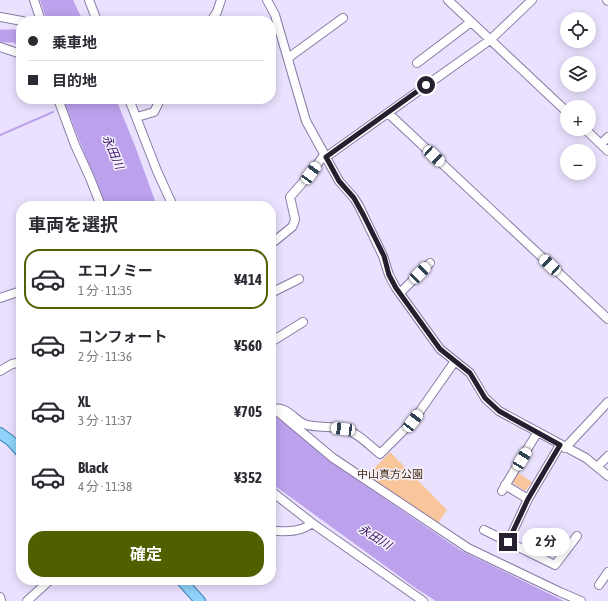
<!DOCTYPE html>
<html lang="ja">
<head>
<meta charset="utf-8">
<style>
  :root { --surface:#fff; --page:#f2f2f3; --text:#2b2b33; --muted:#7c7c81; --line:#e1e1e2; --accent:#505f00 }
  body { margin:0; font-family:"Asap Condensed","Noto Sans JP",sans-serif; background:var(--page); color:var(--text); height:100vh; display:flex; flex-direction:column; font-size:15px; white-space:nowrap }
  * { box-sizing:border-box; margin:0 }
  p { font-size:13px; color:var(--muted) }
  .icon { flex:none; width:22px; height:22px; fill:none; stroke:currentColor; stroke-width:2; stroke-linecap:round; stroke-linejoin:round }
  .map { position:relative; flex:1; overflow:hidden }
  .drawer { position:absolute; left:16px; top:201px; width:260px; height:384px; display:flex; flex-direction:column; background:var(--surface); border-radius:16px; box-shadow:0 2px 10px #0003 }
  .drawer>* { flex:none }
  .hud { position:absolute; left:16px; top:16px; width:260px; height:88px; border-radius:16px; box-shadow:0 2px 10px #0003; display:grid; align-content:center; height:88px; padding:0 12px; background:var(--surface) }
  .tools { position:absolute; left:560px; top:12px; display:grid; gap:8px }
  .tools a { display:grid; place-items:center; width:36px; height:36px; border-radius:50%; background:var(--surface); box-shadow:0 2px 10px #0003; font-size:20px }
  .end { position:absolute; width:18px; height:18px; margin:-9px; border:5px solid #251f30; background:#fff; box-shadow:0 0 0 2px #fff }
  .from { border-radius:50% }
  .bubble { position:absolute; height:28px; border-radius:14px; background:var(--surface); box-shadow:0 2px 10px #0003; font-size:13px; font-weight:700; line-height:28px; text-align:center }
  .car { position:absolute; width:12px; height:24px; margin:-12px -6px; border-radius:5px; box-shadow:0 0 3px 1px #0007; background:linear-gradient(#fff 24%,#345 0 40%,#fff 0 76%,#345 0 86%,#fff 0) }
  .hud b { display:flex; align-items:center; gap:14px; height:38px; font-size:15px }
  .hud b+b { border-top:1px solid var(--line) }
  .hud i { width:10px; height:10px; background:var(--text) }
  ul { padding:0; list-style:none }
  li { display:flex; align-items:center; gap:12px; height:60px; margin:0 8px 6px; padding:0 4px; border:2px solid transparent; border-radius:16px }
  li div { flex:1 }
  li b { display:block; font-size:15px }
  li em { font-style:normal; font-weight:700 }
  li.active { border-color:var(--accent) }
  li>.icon { width:36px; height:36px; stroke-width:1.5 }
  h2 { padding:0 12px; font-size:18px; line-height:48px }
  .primary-button { display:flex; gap:8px; margin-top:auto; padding:8px 12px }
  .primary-button a { flex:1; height:46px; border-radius:16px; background:var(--accent); color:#fff; font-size:16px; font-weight:700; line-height:46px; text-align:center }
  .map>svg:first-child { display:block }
</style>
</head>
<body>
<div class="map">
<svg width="608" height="601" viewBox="0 0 608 601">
  <rect width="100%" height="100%" fill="#eae1fe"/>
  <path fill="#f9c59b" d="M 390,452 L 447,510 L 436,526 L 367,476 Z
    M 517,472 L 532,482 L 525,491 L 512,482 Z"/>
  <path fill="#bca2ed" d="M 40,0 L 73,0 L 83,21 L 47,21 Z
    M 63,99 L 116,99 L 135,146 L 157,206 L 105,206 Z
    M 271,411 L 334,464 L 460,550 L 564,601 L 436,601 L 417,589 L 271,483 Z"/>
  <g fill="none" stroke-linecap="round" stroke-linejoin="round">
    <path stroke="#bca2ed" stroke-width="2" d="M 0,135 L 53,112"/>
    <path stroke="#bca2ed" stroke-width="13" d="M 0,36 L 16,36 L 21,40"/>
    <defs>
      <path id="minor" d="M 34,0 L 41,21
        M 89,0 L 97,21
        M 267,0 L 275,15 L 306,121 L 339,181 L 354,198 L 359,206 L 383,256 L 389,275 L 396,288 L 440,349 L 470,373 L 485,398 L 499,411 L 586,458 L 608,476
        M 448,0 L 567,112
        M 607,0 L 608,1
        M 0,17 L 22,21
        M 211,21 L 217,12 L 221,0
        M 0,47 L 21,54
        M 288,58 L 343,18
        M 417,63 L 471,22
        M 58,99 L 75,145 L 90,178 L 101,206
        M 129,99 L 157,171 L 173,206
        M 388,113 L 608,319
        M 137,117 L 154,112 L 158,104 L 157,99
        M 585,129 L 608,151
        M 601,144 L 608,137
        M 326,157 L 490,40 L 532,0
        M 271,244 L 292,227 L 294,223 L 295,219 L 290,197 L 311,173 L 324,155
        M 271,293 L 299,279
        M 400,293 L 430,263
        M 0,298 L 21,291
        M 271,342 L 303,322
        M 0,371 L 12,364 L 21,362
        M 271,406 L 333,458 L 468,548 L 560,592 L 581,601
        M 274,409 C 286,406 294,419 304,424 C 315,428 329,426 341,428 C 356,431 369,445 380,454 L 413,421 L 455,361
        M 565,448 L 608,402
        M 597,467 L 608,456
        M 505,485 L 528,499
        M 271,491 L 312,523 L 423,601
        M 502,491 L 537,433
        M 484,530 L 555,565 L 577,536
        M 271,531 C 286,531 300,533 312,523
        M 508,542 L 528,499 L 560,445
        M 599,585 L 608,572
        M 0,597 L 1,601
        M 27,601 L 50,580"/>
      <path id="major" d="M 0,433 L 11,441 L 21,452
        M 181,580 L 200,601"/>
    </defs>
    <use href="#minor" stroke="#897aa5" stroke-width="10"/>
    <use href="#major" stroke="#3a80b3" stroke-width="12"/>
    <use href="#minor" stroke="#fff" stroke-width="8"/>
    <use href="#major" stroke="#8fd3fb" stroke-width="10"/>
  </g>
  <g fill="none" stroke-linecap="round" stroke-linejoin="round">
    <path stroke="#251f30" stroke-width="5" d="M 426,85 L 326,157 L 339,181 L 354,198 L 364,216 L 384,256 L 389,275 L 396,288 L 440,349 L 470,373 L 485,398 L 499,411 L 560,445 L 528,499 L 508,542"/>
  </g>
  <g text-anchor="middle" stroke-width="3" stroke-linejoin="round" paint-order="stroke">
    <g font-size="11" fill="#41260d" stroke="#f5f2fc">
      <text x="390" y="478">中山真方公園</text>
    </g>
    <g font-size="12" font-style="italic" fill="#3a1067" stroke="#f5f2fc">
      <text transform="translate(113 152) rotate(67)" y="4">永田川</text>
      <text transform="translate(375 537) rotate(32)" y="4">永田川</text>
    </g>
  </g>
</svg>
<div class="tools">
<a><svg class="icon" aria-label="locate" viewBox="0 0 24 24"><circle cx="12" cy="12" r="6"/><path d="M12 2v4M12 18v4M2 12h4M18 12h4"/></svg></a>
<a><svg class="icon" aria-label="layers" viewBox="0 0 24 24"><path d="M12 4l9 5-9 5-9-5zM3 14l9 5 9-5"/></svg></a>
<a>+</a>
<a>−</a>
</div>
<i class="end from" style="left:426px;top:85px"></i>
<i class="end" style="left:508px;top:542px"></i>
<div class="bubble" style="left:522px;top:528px;width:48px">2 分</div>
<i class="car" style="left:434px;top:156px;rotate:133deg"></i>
<i class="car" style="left:311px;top:173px;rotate:36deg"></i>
<i class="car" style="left:550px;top:265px;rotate:313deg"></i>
<i class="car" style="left:420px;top:273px;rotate:45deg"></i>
<i class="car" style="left:413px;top:421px;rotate:37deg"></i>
<i class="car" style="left:343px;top:429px;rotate:277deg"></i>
<i class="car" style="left:522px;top:459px;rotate:31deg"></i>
<div class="hud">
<b><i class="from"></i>乗車地</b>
<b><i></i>目的地</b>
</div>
<section class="drawer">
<h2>車両を選択</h2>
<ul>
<li class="active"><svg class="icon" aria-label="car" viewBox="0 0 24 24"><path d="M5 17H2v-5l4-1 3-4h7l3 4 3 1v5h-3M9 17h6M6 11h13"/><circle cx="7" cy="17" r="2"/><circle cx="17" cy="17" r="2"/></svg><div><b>エコノミー</b><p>1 分 · 11:35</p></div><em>¥414</em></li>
<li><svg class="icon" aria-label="car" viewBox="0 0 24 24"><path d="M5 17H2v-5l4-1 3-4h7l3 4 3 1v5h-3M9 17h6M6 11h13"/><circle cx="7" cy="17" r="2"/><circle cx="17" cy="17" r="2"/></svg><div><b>コンフォート</b><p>2 分 · 11:36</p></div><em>¥560</em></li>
<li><svg class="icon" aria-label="car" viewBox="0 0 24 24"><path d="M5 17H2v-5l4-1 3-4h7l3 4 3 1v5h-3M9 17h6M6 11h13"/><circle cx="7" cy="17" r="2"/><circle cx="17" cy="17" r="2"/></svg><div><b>XL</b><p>3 分 · 11:37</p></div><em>¥705</em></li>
<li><svg class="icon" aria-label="car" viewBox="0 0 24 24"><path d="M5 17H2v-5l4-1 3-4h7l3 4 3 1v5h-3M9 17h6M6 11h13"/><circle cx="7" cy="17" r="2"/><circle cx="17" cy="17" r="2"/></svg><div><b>Black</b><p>4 分 · 11:38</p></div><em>¥352</em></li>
</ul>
<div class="primary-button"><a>確定</a></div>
</section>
</div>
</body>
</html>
